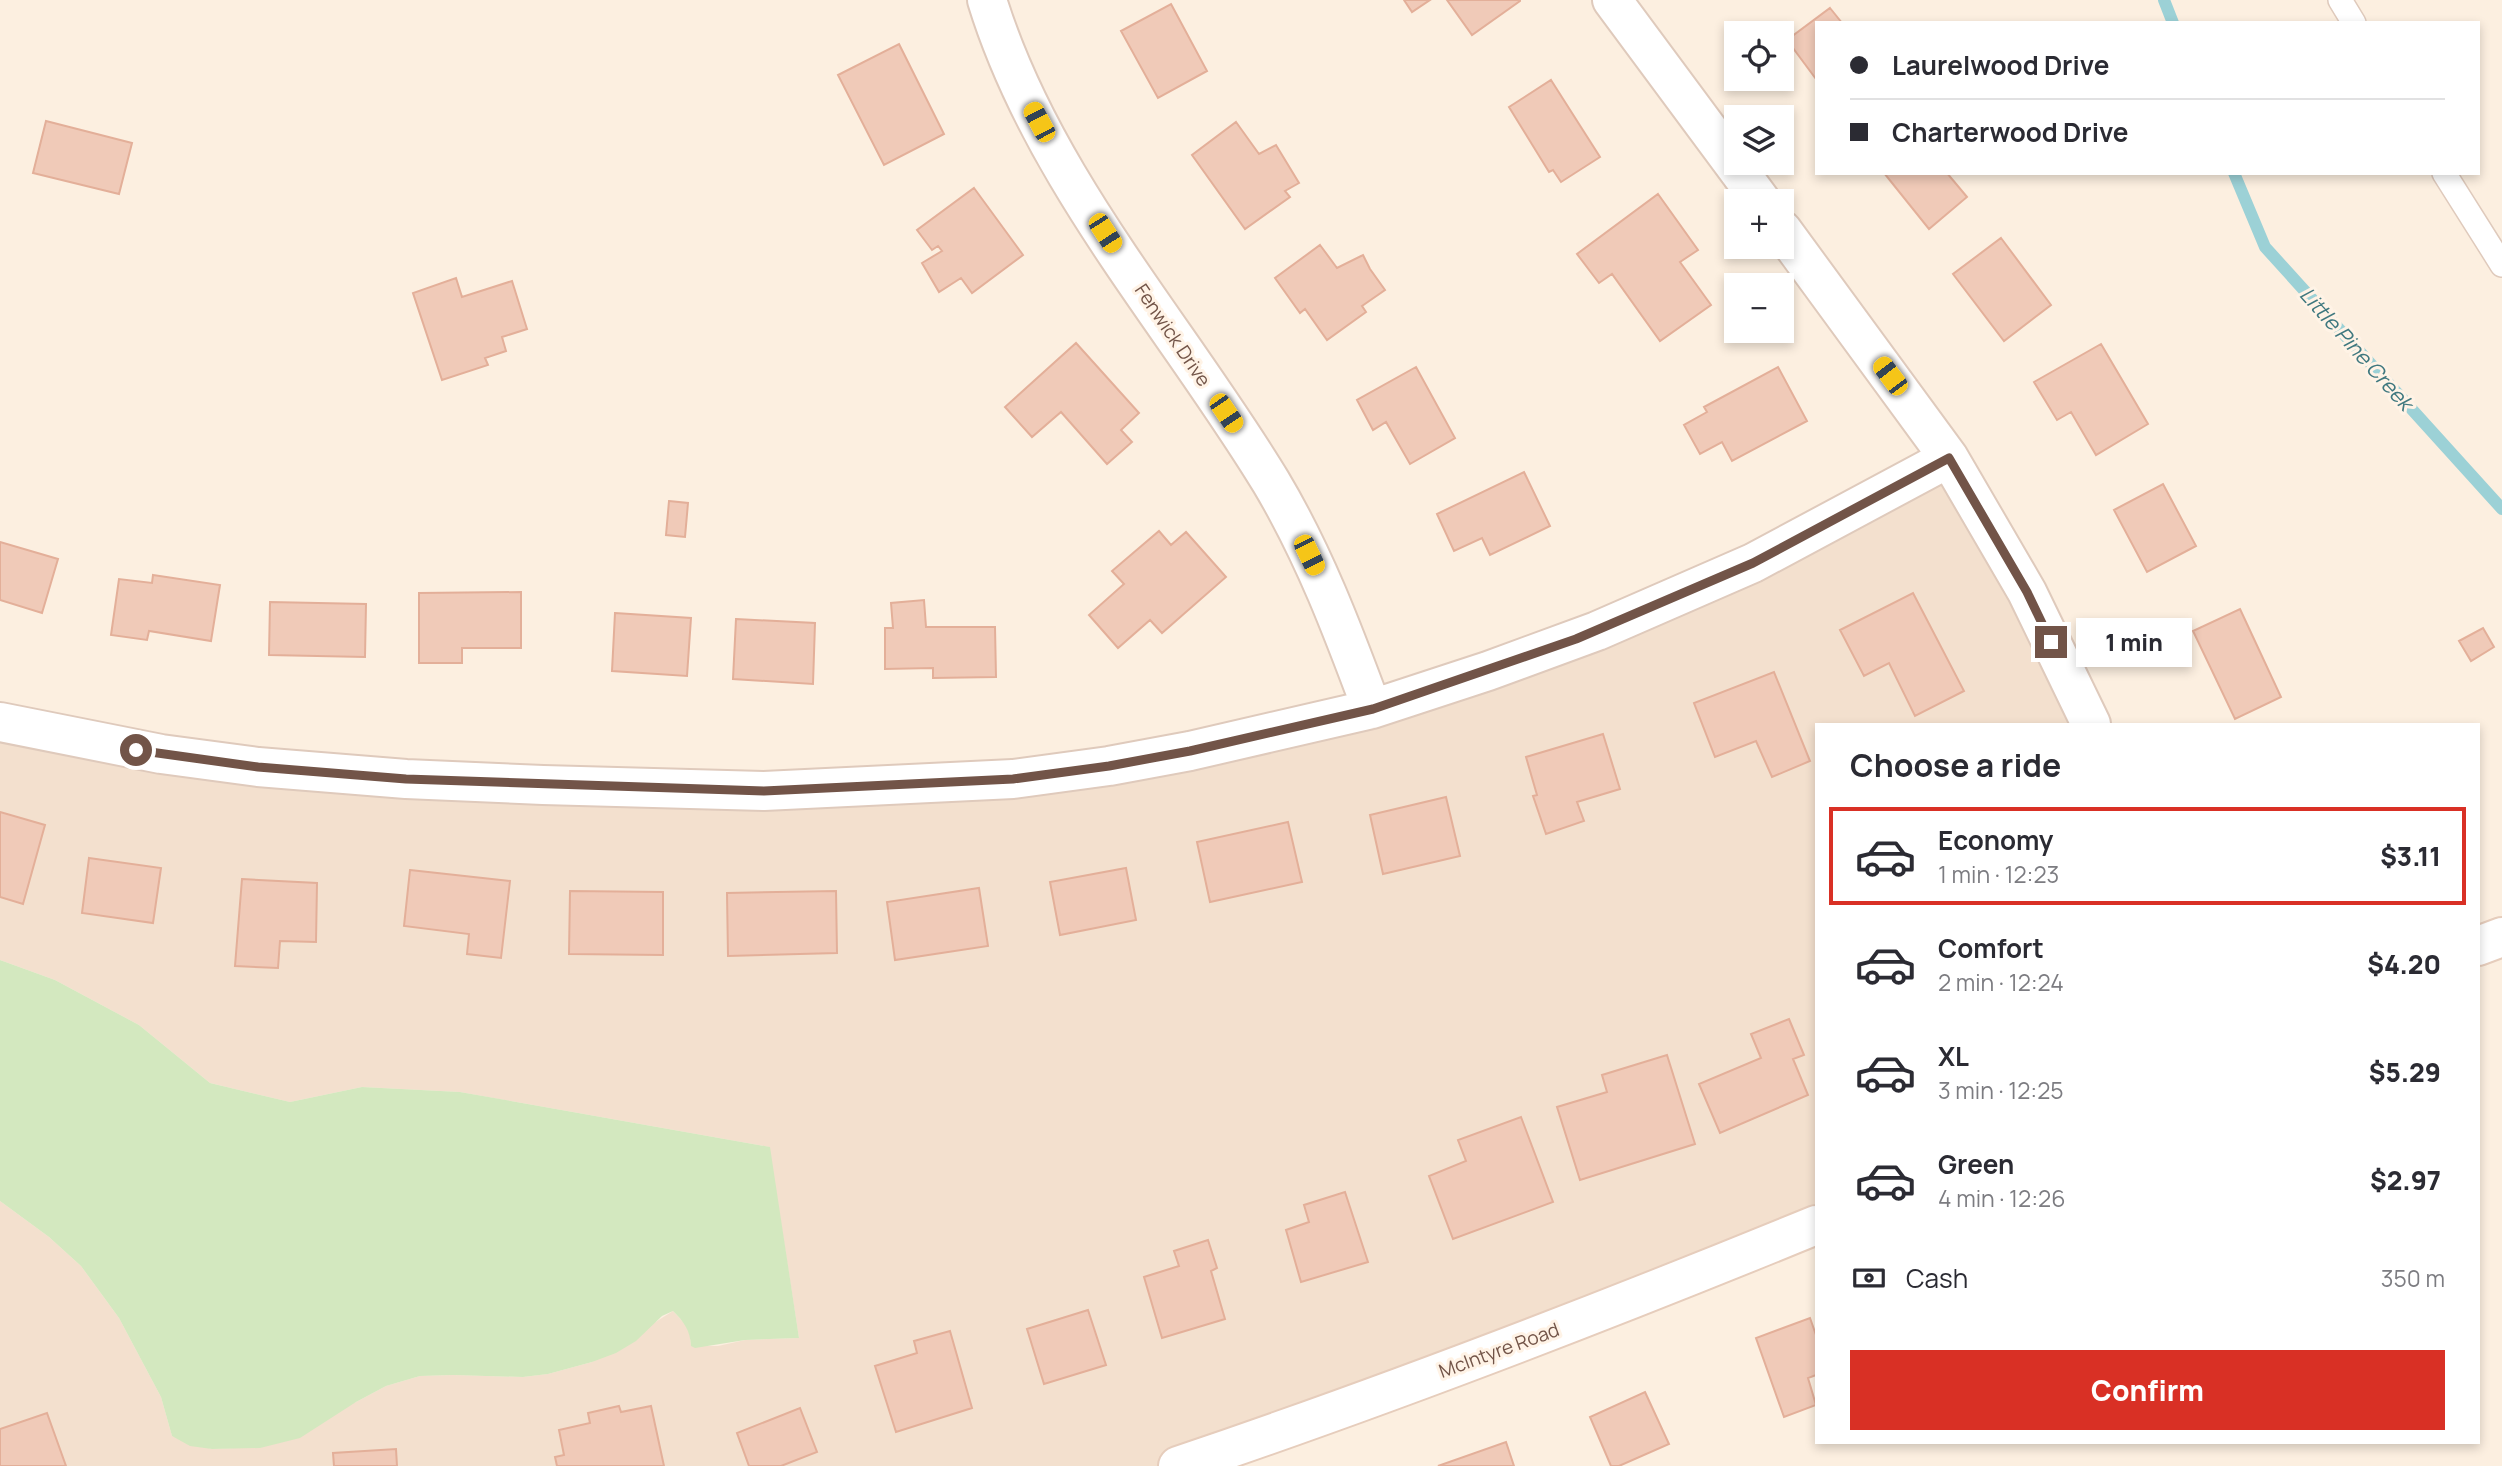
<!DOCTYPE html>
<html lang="en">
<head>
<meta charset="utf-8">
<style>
  :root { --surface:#fff; --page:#f7f7f7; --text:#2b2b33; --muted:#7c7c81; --line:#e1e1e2; --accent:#d93025 }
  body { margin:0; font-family:Manrope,sans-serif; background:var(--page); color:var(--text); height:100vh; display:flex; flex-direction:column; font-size:26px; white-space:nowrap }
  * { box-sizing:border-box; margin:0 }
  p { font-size:23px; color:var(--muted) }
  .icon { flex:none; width:38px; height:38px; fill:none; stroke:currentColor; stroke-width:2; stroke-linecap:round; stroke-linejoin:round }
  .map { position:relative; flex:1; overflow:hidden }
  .sheet { position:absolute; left:1815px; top:723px; width:665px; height:721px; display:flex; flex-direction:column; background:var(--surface); border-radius:0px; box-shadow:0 4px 10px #0003 }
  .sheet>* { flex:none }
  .banner { position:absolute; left:1815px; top:21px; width:665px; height:154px; border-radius:0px; box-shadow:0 4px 10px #0003; display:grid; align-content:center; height:154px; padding:0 35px; background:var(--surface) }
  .tools { position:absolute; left:1724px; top:21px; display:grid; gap:14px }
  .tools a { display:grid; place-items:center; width:70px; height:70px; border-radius:0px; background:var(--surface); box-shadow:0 4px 10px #0003; font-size:35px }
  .end { position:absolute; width:32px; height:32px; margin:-16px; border:9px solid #725448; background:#fff; box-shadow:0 0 0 4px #fff }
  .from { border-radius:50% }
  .bubble { position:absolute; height:49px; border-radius:0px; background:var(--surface); box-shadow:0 4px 10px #0003; font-size:23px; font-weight:800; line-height:49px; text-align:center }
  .car { position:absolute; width:21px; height:42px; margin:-21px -10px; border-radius:9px; box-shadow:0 0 5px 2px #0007; background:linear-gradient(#f5c518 24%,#345 0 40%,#f5c518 0 76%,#345 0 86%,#f5c518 0) }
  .banner b { display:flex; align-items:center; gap:24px; height:66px; font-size:26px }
  .banner b+b { border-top:2px solid var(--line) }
  .banner i { width:18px; height:18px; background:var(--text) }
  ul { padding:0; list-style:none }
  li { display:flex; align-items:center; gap:21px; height:98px; margin:0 14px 10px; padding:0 21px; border:4px solid transparent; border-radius:0px }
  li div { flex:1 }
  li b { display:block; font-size:26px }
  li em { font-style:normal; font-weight:800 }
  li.current { border-color:var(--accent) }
  li>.icon { width:63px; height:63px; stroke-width:1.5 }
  h2 { padding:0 35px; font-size:32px; line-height:84px }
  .pay { display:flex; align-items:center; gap:18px; height:77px; padding:0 35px; font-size:26px }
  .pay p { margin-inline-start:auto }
  .primary-button { display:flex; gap:14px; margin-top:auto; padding:14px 35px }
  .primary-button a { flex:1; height:80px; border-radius:0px; background:var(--accent); color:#fff; font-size:28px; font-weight:800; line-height:80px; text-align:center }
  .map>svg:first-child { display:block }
</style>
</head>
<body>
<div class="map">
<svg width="2502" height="1466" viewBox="0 0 2502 1466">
  <rect width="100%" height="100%" fill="#fcefe0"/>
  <path fill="#f3e0ce" d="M 1949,458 L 2091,724 L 1816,724 L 1816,1225 L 1178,1466 L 0,1466 L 0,1201 L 49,1237 L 81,1266 L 119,1318 L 161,1397 L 172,1436 L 212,1449 L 235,1448 L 356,1402 L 386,1386 L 420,1376 L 453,1375 L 523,1377 L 548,1374 L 592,1362 L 673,1311 L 685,1324 L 690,1334 L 691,1346 L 718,1346 L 745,1340 L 799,1338 L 769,1147 L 460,1092 L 362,1087 L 290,1102 L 210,1083 L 139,1025 L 55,980 L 0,960 L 0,722 L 161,754 L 913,785 L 1372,709 Z"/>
  <path fill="#d3e8bf" d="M 0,960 L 55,980 L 139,1025 L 210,1083 L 290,1102 L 362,1087 L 460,1092 L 770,1147 L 799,1338 L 745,1340 L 695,1348 L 691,1346 C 690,1330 684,1322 673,1311 L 662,1316 L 636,1341 L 616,1353 L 592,1362 L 548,1374 L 523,1377 L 453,1375 L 420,1376 L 386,1386 L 356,1402 L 300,1438 L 260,1448 L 212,1449 L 190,1446 L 172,1436 L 161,1397 L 119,1318 L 81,1266 L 49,1237 L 0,1201 Z"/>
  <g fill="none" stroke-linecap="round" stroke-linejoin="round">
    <path stroke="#9cd1d6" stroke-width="12" d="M 2164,0 L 2173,23
      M 2234,173 L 2265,247 L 2502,509"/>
  </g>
  <path fill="#f0cab8" stroke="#e3af99" stroke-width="2" d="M 1404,0 L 1430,0 L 1412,12 Z
    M 1447,0 L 1520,0 L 1520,1 L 1472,35 Z
    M 1171,4 L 1207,71 L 1158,98 L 1121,31 Z
    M 1830,8 L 1842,23 L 1816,23 L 1816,79 L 1787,40 Z
    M 899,44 L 944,134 L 884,165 L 838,75 Z
    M 1551,80 L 1600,157 L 1561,182 L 1553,170 L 1549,172 L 1509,107 Z
    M 46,121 L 132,143 L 119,194 L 33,173 Z
    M 1236,122 L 1259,154 L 1276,145 L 1299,183 L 1285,191 L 1290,197 L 1245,229 L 1192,155 Z
    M 1884,173 L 1947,173 L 1967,197 L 1929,229 Z
    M 974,188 L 1023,255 L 972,293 L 961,278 L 939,292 L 922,263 L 942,251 L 938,246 L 932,250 L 917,230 Z
    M 1658,194 L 1698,250 L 1680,262 L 1711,305 L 1660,341 L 1612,274 L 1599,283 L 1577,254 Z
    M 2001,238 L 2051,305 L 2004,341 L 1953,274 Z
    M 1320,245 L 1337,268 L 1363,255 L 1370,269 L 1385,290 L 1362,306 L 1366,312 L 1327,340 L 1305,309 L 1300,313 L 1275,278 Z
    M 456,278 L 462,297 L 512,281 L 527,329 L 502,337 L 506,351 L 485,358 L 488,365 L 442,380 L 413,293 Z
    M 1076,343 L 1139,413 L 1121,430 L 1132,442 L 1107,464 L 1061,412 L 1032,437 L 1005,407 Z
    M 2101,344 L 2148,424 L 2096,455 L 2071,412 L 2057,420 L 2034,382 Z
    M 1416,367 L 1455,438 L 1410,464 L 1386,422 L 1373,430 L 1357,400 Z
    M 1778,367 L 1807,421 L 1732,461 L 1722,442 L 1700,454 L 1684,425 L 1707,412 L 1704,407 Z
    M 1524,472 L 1550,526 L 1490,555 L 1482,538 L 1454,551 L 1437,514 Z
    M 2163,484 L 2196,546 L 2147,572 L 2114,510 Z
    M 669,501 L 688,503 L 685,537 L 666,535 Z
    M 1159,531 L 1171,545 L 1186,532 L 1226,577 L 1162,633 L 1150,620 L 1118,648 L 1089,615 L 1124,584 L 1112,571 Z
    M 0,542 L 58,559 L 42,613 L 0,600 Z
    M 153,575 L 220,585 L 211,641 L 149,631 L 147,640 L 111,635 L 119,579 L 152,583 Z
    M 521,592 L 521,648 L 462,648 L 462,663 L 419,663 L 419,593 Z
    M 1913,593 L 1964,691 L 1915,716 L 1889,663 L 1864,676 L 1840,630 Z
    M 924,600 L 926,627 L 995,627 L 996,677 L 933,678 L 933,668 L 885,669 L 885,628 L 893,628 L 891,603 Z
    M 270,602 L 366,604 L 365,657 L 269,655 Z
    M 2240,609 L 2281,697 L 2235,719 L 2193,631 Z
    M 615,613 L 691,618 L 687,676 L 612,671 Z
    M 736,619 L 815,623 L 813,684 L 733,679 Z
    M 2483,628 L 2494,647 L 2471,661 L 2459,641 Z
    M 1774,672 L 1810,761 L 1772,777 L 1756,741 L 1715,757 L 1694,703 Z
    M 1603,734 L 1620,789 L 1577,802 L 1584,821 L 1546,834 L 1533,796 L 1537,795 L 1526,757 Z
    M 1446,797 L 1460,856 L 1383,874 L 1370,815 Z
    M 0,812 L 45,825 L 23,904 L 0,897 Z
    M 1288,822 L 1302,882 L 1210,902 L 1197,842 Z
    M 89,858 L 161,868 L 153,923 L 82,913 Z
    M 1126,868 L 1136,920 L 1060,935 L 1050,882 Z
    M 410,870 L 510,881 L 501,958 L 467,954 L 469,934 L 404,926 Z
    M 242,879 L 317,883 L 316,942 L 280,941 L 278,968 L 235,966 Z
    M 979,888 L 988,946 L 895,960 L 887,902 Z
    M 570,891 L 663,892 L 663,955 L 569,954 Z
    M 836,891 L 837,953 L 728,956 L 727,893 Z
    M 1789,1019 L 1804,1055 L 1793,1059 L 1808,1095 L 1720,1133 L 1699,1084 L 1761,1058 L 1751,1034 Z
    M 1667,1055 L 1695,1144 L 1580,1180 L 1557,1107 L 1607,1092 L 1602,1075 Z
    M 1521,1117 L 1553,1202 L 1453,1239 L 1429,1176 L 1466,1161 L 1458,1140 Z
    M 1345,1192 L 1368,1262 L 1301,1282 L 1286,1230 L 1309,1222 L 1304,1205 Z
    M 1208,1240 L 1217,1268 L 1211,1271 L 1225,1319 L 1162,1338 L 1144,1277 L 1179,1266 L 1174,1251 Z
    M 1088,1310 L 1106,1365 L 1044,1384 L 1027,1329 Z
    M 1810,1318 L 1816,1335 L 1816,1375 L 1808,1378 L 1816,1405 L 1784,1417 L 1756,1338 Z
    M 950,1331 L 972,1408 L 896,1432 L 875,1366 L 917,1353 L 914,1341 Z
    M 1645,1392 L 1669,1444 L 1619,1466 L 1611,1466 L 1590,1417 Z
    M 619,1406 L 621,1412 L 651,1406 L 664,1466 L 557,1466 L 555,1457 L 564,1455 L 559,1430 L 590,1423 L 588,1413 Z
    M 800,1408 L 817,1452 L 781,1466 L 749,1466 L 737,1433 Z
    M 47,1413 L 66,1466 L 0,1466 L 0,1429 Z
    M 1506,1442 L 1514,1466 L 1438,1466 Z
    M 396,1449 L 397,1466 L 334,1466 L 333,1453 Z"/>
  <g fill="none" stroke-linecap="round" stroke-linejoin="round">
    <defs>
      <path id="lane" d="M 2340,0 L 2354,23
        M 2444,173 L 2502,265"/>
      <path id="street" d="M 987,0 C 1042,179 1175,324 1271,482 C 1314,554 1343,631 1372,709
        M 1612,0 L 1761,201
        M 1782,230 L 1949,458 L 2027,592 L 2091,724
        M 0,722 L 161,754 L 258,767 L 406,779 L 543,785 L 764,791 L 1013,779 L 1109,766 L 1190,751 L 1372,709 L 1488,671 L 1597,631 L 1753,563 L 1949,458"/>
      <path id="secondary" d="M 2478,946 L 2502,937
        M 1178,1466 C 1394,1393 1606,1311 1816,1225"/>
    </defs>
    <use href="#lane" stroke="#dfcabc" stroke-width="26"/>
    <use href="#street" stroke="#dfcabc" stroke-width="42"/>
    <use href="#secondary" stroke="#e6cdbc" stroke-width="42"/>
    <use href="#lane" stroke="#fff" stroke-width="23"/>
    <use href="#street" stroke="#fff" stroke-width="38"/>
    <use href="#secondary" stroke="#fff" stroke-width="38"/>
  </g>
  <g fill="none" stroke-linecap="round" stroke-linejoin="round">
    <path stroke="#725448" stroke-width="9" d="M 136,750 L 258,767 L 406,779 L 764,791 L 1013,779 L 1109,766 L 1190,751 L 1373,709 L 1576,639 L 1753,563 L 1949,458 L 2027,592 L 2051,642"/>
  </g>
  <g text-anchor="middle" stroke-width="6" stroke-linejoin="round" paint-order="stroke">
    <g font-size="19" fill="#725448" stroke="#fff3e6">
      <text transform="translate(1173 335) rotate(56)" y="7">Fenwick Drive</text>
      <text transform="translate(1499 1350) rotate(-20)" y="7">McIntyre Road</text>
    </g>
    <g font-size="21" font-style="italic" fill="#3f787f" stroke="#fff3e6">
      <text transform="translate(2356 349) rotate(48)" y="7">Little Pine Creek</text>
    </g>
  </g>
</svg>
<div class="tools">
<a><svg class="icon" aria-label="locate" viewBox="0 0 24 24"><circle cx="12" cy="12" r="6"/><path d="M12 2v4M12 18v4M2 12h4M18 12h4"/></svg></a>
<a><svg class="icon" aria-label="layers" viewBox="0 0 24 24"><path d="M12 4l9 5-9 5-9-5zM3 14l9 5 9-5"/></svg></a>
<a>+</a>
<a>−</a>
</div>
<i class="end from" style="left:136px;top:750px"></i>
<i class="end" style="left:2051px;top:642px"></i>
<div class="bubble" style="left:2076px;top:618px;width:116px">1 min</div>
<i class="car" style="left:1039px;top:122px;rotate:332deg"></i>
<i class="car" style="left:1105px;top:233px;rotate:147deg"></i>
<i class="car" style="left:1890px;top:376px;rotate:323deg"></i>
<i class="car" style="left:1226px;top:413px;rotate:146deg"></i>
<i class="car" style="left:1309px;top:555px;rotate:154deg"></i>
<div class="banner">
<b><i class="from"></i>Laurelwood Drive</b>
<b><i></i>Charterwood Drive</b>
</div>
<section class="sheet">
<h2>Choose a ride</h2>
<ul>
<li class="current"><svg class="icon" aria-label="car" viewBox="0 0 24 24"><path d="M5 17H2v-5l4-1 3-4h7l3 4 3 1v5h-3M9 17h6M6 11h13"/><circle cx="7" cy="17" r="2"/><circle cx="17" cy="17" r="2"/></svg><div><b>Economy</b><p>1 min · 12:23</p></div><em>$3.11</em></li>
<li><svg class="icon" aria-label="car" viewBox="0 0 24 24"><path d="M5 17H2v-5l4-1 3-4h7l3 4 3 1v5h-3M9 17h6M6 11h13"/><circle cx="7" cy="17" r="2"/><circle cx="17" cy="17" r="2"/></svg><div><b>Comfort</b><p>2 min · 12:24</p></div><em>$4.20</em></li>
<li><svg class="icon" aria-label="car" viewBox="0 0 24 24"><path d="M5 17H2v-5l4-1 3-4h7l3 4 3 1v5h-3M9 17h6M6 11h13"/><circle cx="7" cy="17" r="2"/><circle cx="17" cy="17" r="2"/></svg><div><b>XL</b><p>3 min · 12:25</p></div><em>$5.29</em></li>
<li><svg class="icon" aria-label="car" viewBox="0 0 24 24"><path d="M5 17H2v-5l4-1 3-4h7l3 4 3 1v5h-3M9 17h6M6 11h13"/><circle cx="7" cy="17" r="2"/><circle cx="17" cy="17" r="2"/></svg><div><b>Green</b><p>4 min · 12:26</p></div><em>$2.97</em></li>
</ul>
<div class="pay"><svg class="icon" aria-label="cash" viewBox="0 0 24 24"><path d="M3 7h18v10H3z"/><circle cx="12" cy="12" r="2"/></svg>Cash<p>350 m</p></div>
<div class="primary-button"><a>Confirm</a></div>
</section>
</div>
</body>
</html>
